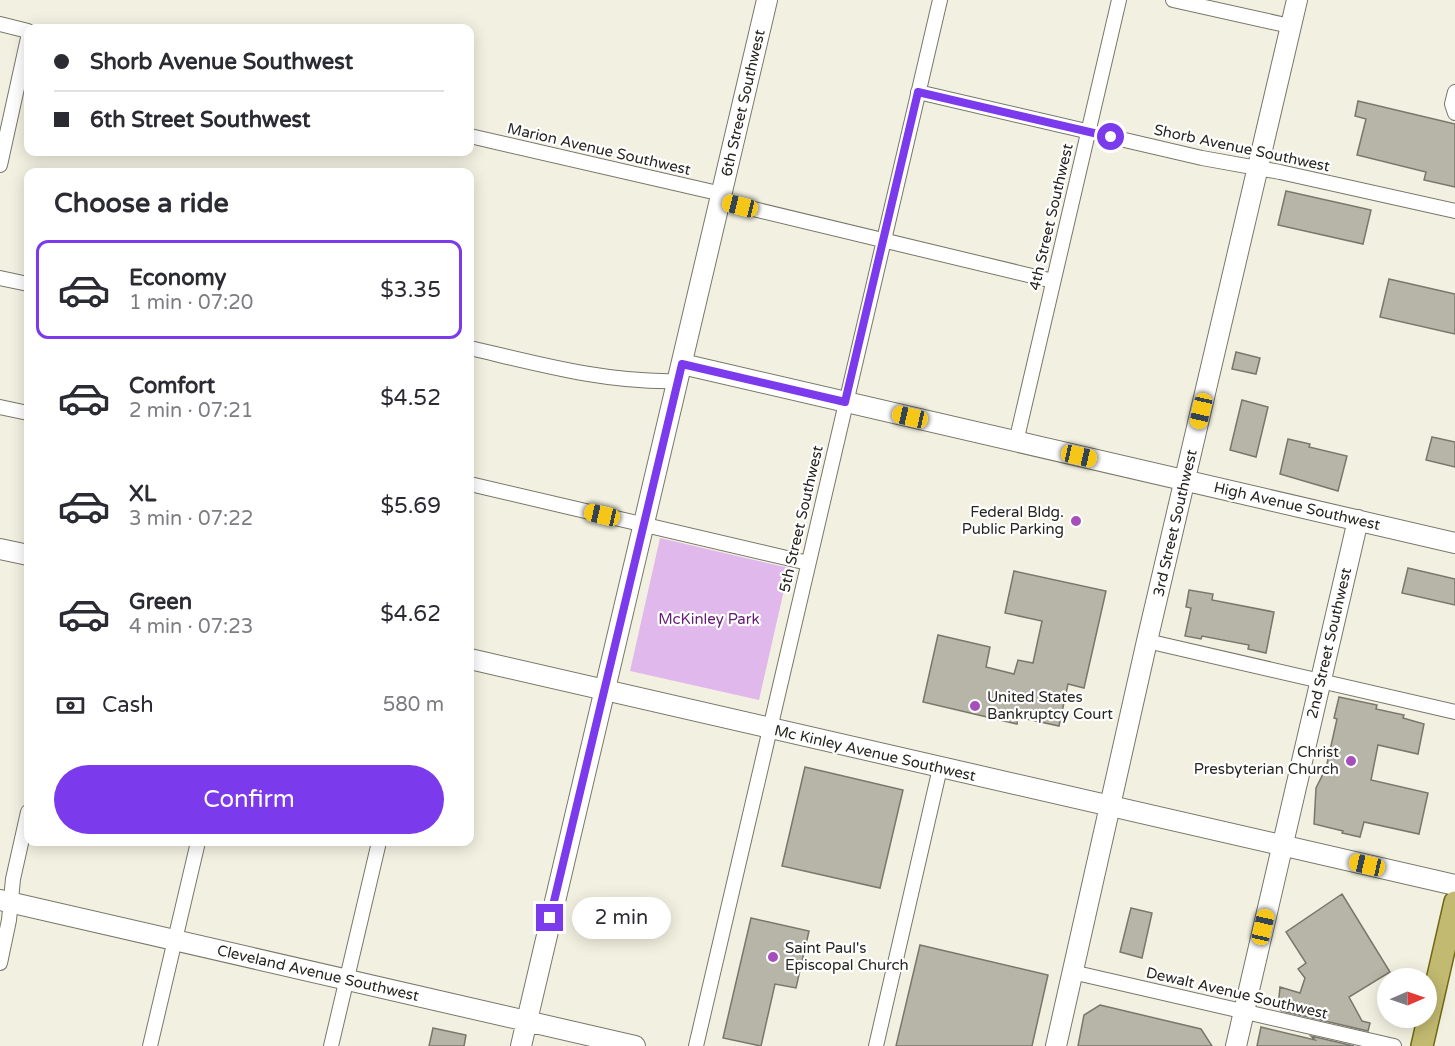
<!DOCTYPE html>
<html lang="en">
<head>
<meta charset="utf-8">
<style>
  :root { --surface:#fff; --page:#f2f2f3; --text:#2b2b33; --muted:#7c7c81; --line:#e1e1e2; --accent:#7c3aed }
  body { margin:0; font-family:"Varela Round",sans-serif; background:var(--page); color:var(--text); height:100vh; display:flex; flex-direction:column; font-size:22px; white-space:nowrap }
  * { box-sizing:border-box; margin:0 }
  p { font-size:20px; color:var(--muted) }
  .icon { flex:none; width:33px; height:33px; fill:none; stroke:currentColor; stroke-width:2; stroke-linecap:round; stroke-linejoin:round }
  .map { position:relative; flex:1; overflow:hidden }
  .drawer { position:absolute; left:24px; top:168px; width:450px; height:678px; display:flex; flex-direction:column; background:var(--surface); border-radius:12px; box-shadow:0 3px 15px #0003 }
  .drawer>* { flex:none }
  .banner { position:absolute; left:24px; top:24px; width:450px; height:132px; border-radius:12px; box-shadow:0 3px 15px #0003; display:grid; align-content:center; height:132px; padding:0 30px; background:var(--surface) }
  .needle { width:39px; rotate:88deg }
  .tools { position:absolute; left:1377px; top:968px; display:grid; gap:12px }
  .tools a { display:grid; place-items:center; width:60px; height:60px; border-radius:50%; background:var(--surface); box-shadow:0 3px 15px #0003; font-size:30px }
  .end { position:absolute; width:27px; height:27px; margin:-14px; border:8px solid #7c3aed; background:#fff; box-shadow:0 0 0 3px #fff }
  .from { border-radius:50% }
  .bubble { position:absolute; height:42px; border-radius:21px; background:var(--surface); box-shadow:0 3px 15px #0003; font-size:20px; font-weight:600; line-height:42px; text-align:center }
  .car { position:absolute; width:18px; height:36px; margin:-18px -9px; border-radius:8px; box-shadow:0 0 4px 2px #0007; background:linear-gradient(#f5c518 24%,#345 0 40%,#f5c518 0 76%,#345 0 86%,#f5c518 0) }
  .banner b { display:flex; align-items:center; gap:21px; height:57px; font-size:22px }
  .banner b+b { border-top:2px solid var(--line) }
  .banner i { width:15px; height:15px; background:var(--text) }
  ul { padding:0; list-style:none }
  li { display:flex; align-items:center; gap:18px; height:99px; margin:0 12px 9px; padding:0 18px; border:3px solid transparent; border-radius:12px }
  li div { flex:1 }
  li b { display:block; font-size:22px }
  li em { font-style:normal; font-weight:600 }
  li.on { border-color:var(--accent) }
  li>.icon { width:54px; height:54px; stroke-width:1.5 }
  h2 { padding:0 30px; font-size:27px; line-height:72px }
  .pay { display:flex; align-items:center; gap:15px; height:66px; padding:0 30px; font-size:22px }
  .pay p { margin-inline-start:auto }
  .button { display:flex; gap:12px; margin-top:auto; padding:12px 30px }
  .button a { flex:1; height:69px; border-radius:36px; background:var(--accent); color:#fff; font-size:24px; font-weight:600; line-height:69px; text-align:center }
  .map>svg:first-child { display:block }
</style>
</head>
<body>
<div class="map">
<svg width="1455" height="1046" viewBox="0 0 1455 1046">
  <rect width="100%" height="100%" fill="#f2f1e1"/>
  <path fill="#e1b8ec" d="M 660,538 L 789,568 L 759,700 L 630,671 Z"/>
  <path fill="#b7b5a7" stroke="#787769" stroke-width="1.5" d="M 1358,101 L 1455,124 L 1455,187 L 1424,180 L 1426,172 L 1357,155 L 1366,119 L 1355,116 Z
    M 1286,191 L 1371,210 L 1363,244 L 1278,225 Z
    M 1389,279 L 1455,294 L 1455,334 L 1380,317 Z
    M 1236,352 L 1260,358 L 1256,374 L 1232,369 Z
    M 1242,400 L 1268,407 L 1256,457 L 1230,450 Z
    M 1432,437 L 1455,442 L 1455,467 L 1426,460 Z
    M 1288,439 L 1310,444 L 1309,447 L 1347,456 L 1338,491 L 1280,474 Z
    M 1408,568 L 1455,579 L 1455,605 L 1402,593 Z
    M 1014,571 L 1106,591 L 1084,688 L 1068,684 L 1059,726 L 1018,717 L 1017,724 L 923,702 L 938,635 L 990,647 L 986,667 L 1014,674 L 1018,660 L 1033,663 L 1042,621 L 1005,613 Z
    M 1189,590 L 1213,594 L 1212,600 L 1274,612 L 1266,653 L 1248,649 L 1249,645 L 1202,636 L 1201,639 L 1185,636 L 1191,608 L 1186,607 Z
    M 1339,697 L 1377,705 L 1376,709 L 1404,715 L 1403,718 L 1424,724 L 1418,754 L 1378,745 L 1371,780 L 1428,793 L 1419,834 L 1364,822 L 1360,837 L 1342,833 L 1343,831 L 1314,824 L 1316,788 L 1326,768 L 1337,719 L 1334,718 Z
    M 805,767 L 903,790 L 880,888 L 782,866 Z
    M 1342,894 L 1390,972 L 1349,997 L 1362,1021 L 1370,1023 L 1368,1031 L 1282,1011 L 1278,1008 L 1280,987 L 1300,993 L 1305,978 L 1298,969 L 1306,963 L 1286,932 Z
    M 1131,908 L 1152,913 L 1142,958 L 1120,952 Z
    M 751,918 L 809,931 L 796,988 L 775,984 L 761,1046 L 723,1038 Z
    M 920,945 L 1048,975 L 1032,1046 L 896,1046 Z
    M 1100,1005 L 1201,1029 L 1212,1046 L 1078,1046 L 1084,1015 Z
    M 1261,1027 L 1315,1040 L 1311,1036 L 1354,1046 L 1257,1046 Z
    M 433,1028 L 466,1035 L 464,1046 L 429,1046 Z"/>
  <g fill="none" stroke-linecap="round" stroke-linejoin="round">
    <defs>
      <path id="street" d="M 1173,0 L 1290,26
        M 0,24 L 28,31
        M 918,92 L 1202,158 L 1280,172 L 1455,211
        M 1455,92 L 1452,104 L 1455,113
        M 470,136 L 722,194
        M 0,165 L 28,38
        M 720,201 L 1053,281
        M 0,278 L 28,284
        M 470,348 C 539,364 606,383 678,381
        M 0,407 L 28,413
        M 1016,442 L 1119,0
        M 470,484 L 808,563
        M 1147,641 L 1455,712
        M 0,963 L 9,920 L 13,879 L 28,812
        M 1072,972 L 1394,1046
        M 150,1046 L 198,842
        M 331,1046 L 379,842
        M 696,1046 L 940,0
        M 876,1046 L 940,768"/>
      <path id="secondary" d="M 682,364 L 1455,543
        M 0,549 L 28,555
        M 470,659 L 1455,885
        M 0,900 L 635,1046
        M 521,1046 L 767,0
        M 1056,1046 L 1147,641 L 1297,0
        M 1236,1046 L 1358,520"/>
      <path id="primary" d="M 1422,1046 L 1455,902"/>
    </defs>
    <use href="#street" stroke="#78776a" stroke-width="16"/>
    <use href="#secondary" stroke="#78776a" stroke-width="22"/>
    <use href="#primary" stroke="#716816" stroke-width="24"/>
    <use href="#street" stroke="#fff" stroke-width="14"/>
    <use href="#secondary" stroke="#fff" stroke-width="20"/>
    <use href="#primary" stroke="#c2ba70" stroke-width="21"/>
  </g>
  <g fill="none" stroke-linecap="round" stroke-linejoin="round">
    <path stroke="#7c3aed" stroke-width="8" d="M 550,918 L 682,364 L 845,402 L 918,92 L 1111,137"/>
  </g>
  <g fill="#a64fbc" stroke="#fff" stroke-width="2">
    <circle cx="1076" cy="521" r="6"/>
    <circle cx="975" cy="706" r="6"/>
    <circle cx="1351" cy="761" r="6"/>
    <circle cx="773" cy="957" r="6"/>
  </g>
  <g text-anchor="middle" stroke-width="4.5" stroke-linejoin="round" paint-order="stroke">
    <g font-size="15" fill="#262520" stroke="#fff">
      <text transform="translate(743 103) rotate(-77)" y="5">6th Street Southwest</text>
      <text transform="translate(1242 148) rotate(12)" y="5">Shorb Avenue Southwest</text>
      <text transform="translate(599 149) rotate(13)" y="5">Marion Avenue Southwest</text>
      <text transform="translate(1051 217) rotate(-77)" y="5">4th Street Southwest</text>
      <text transform="translate(1297 506) rotate(13)" y="5">High Avenue Southwest</text>
      <text transform="translate(801 519) rotate(-77)" y="5">5th Street Southwest</text>
      <text transform="translate(1175 523) rotate(-77)" y="5">3rd Street Southwest</text>
      <text transform="translate(1329 643) rotate(-77)" y="5">2nd Street Southwest</text>
      <text transform="translate(875 753) rotate(13)" y="5">Mc Kinley Avenue Southwest</text>
      <text transform="translate(318 973) rotate(13)" y="5">Cleveland Avenue Southwest</text>
      <text transform="translate(1237 993) rotate(13)" y="5">Dewalt Avenue Southwest</text>
    </g>
    <g font-size="15" fill="#262520" stroke="#fff" text-anchor="end">
      <text x="1064" y="517">Federal Bldg.<tspan x="1064" dy="17">Public Parking</tspan></text>
      <text x="987" y="702" text-anchor="start">United States<tspan x="987" dy="17">Bankruptcy Court</tspan></text>
      <text x="1339" y="757">Christ<tspan x="1339" dy="17">Presbyterian Church</tspan></text>
      <text x="785" y="953" text-anchor="start">Saint Paul's<tspan x="785" dy="17">Episcopal Church</tspan></text>
    </g>
    <g font-size="15" fill="#641b75" stroke="#fff">
      <text x="709" y="624">McKinley Park</text>
    </g>
  </g>
</svg>
<div class="tools">
<a><svg class="needle" viewBox="-14 -14 28 28"><path d="M0-13l5 13h-10z" fill="#e53935"/><path d="M0 13l5-13h-10z" fill="#7c7c81"/></svg></a>
</div>
<i class="end from" style="left:1111px;top:137px"></i>
<i class="end" style="left:550px;top:918px"></i>
<div class="bubble" style="left:572px;top:897px;width:99px">2 min</div>
<i class="car" style="left:740px;top:206px;rotate:284deg"></i>
<i class="car" style="left:1201px;top:411px;rotate:193deg"></i>
<i class="car" style="left:910px;top:417px;rotate:283deg"></i>
<i class="car" style="left:1079px;top:456px;rotate:103deg"></i>
<i class="car" style="left:602px;top:515px;rotate:283deg"></i>
<i class="car" style="left:1367px;top:865px;rotate:283deg"></i>
<i class="car" style="left:1263px;top:927px;rotate:13deg"></i>
<div class="banner">
<b><i class="from"></i>Shorb Avenue Southwest</b>
<b><i></i>6th Street Southwest</b>
</div>
<section class="drawer">
<h2>Choose a ride</h2>
<ul>
<li class="on"><svg class="icon" aria-label="car" viewBox="0 0 24 24"><path d="M5 17H2v-5l4-1 3-4h7l3 4 3 1v5h-3M9 17h6M6 11h13"/><circle cx="7" cy="17" r="2"/><circle cx="17" cy="17" r="2"/></svg><div><b>Economy</b><p>1 min · 07:20</p></div><em>$3.35</em></li>
<li><svg class="icon" aria-label="car" viewBox="0 0 24 24"><path d="M5 17H2v-5l4-1 3-4h7l3 4 3 1v5h-3M9 17h6M6 11h13"/><circle cx="7" cy="17" r="2"/><circle cx="17" cy="17" r="2"/></svg><div><b>Comfort</b><p>2 min · 07:21</p></div><em>$4.52</em></li>
<li><svg class="icon" aria-label="car" viewBox="0 0 24 24"><path d="M5 17H2v-5l4-1 3-4h7l3 4 3 1v5h-3M9 17h6M6 11h13"/><circle cx="7" cy="17" r="2"/><circle cx="17" cy="17" r="2"/></svg><div><b>XL</b><p>3 min · 07:22</p></div><em>$5.69</em></li>
<li><svg class="icon" aria-label="car" viewBox="0 0 24 24"><path d="M5 17H2v-5l4-1 3-4h7l3 4 3 1v5h-3M9 17h6M6 11h13"/><circle cx="7" cy="17" r="2"/><circle cx="17" cy="17" r="2"/></svg><div><b>Green</b><p>4 min · 07:23</p></div><em>$4.62</em></li>
</ul>
<div class="pay"><svg class="icon" aria-label="cash" viewBox="0 0 24 24"><path d="M3 7h18v10H3z"/><circle cx="12" cy="12" r="2"/></svg>Cash<p>580 m</p></div>
<div class="button"><a>Confirm</a></div>
</section>
</div>
</body>
</html>
